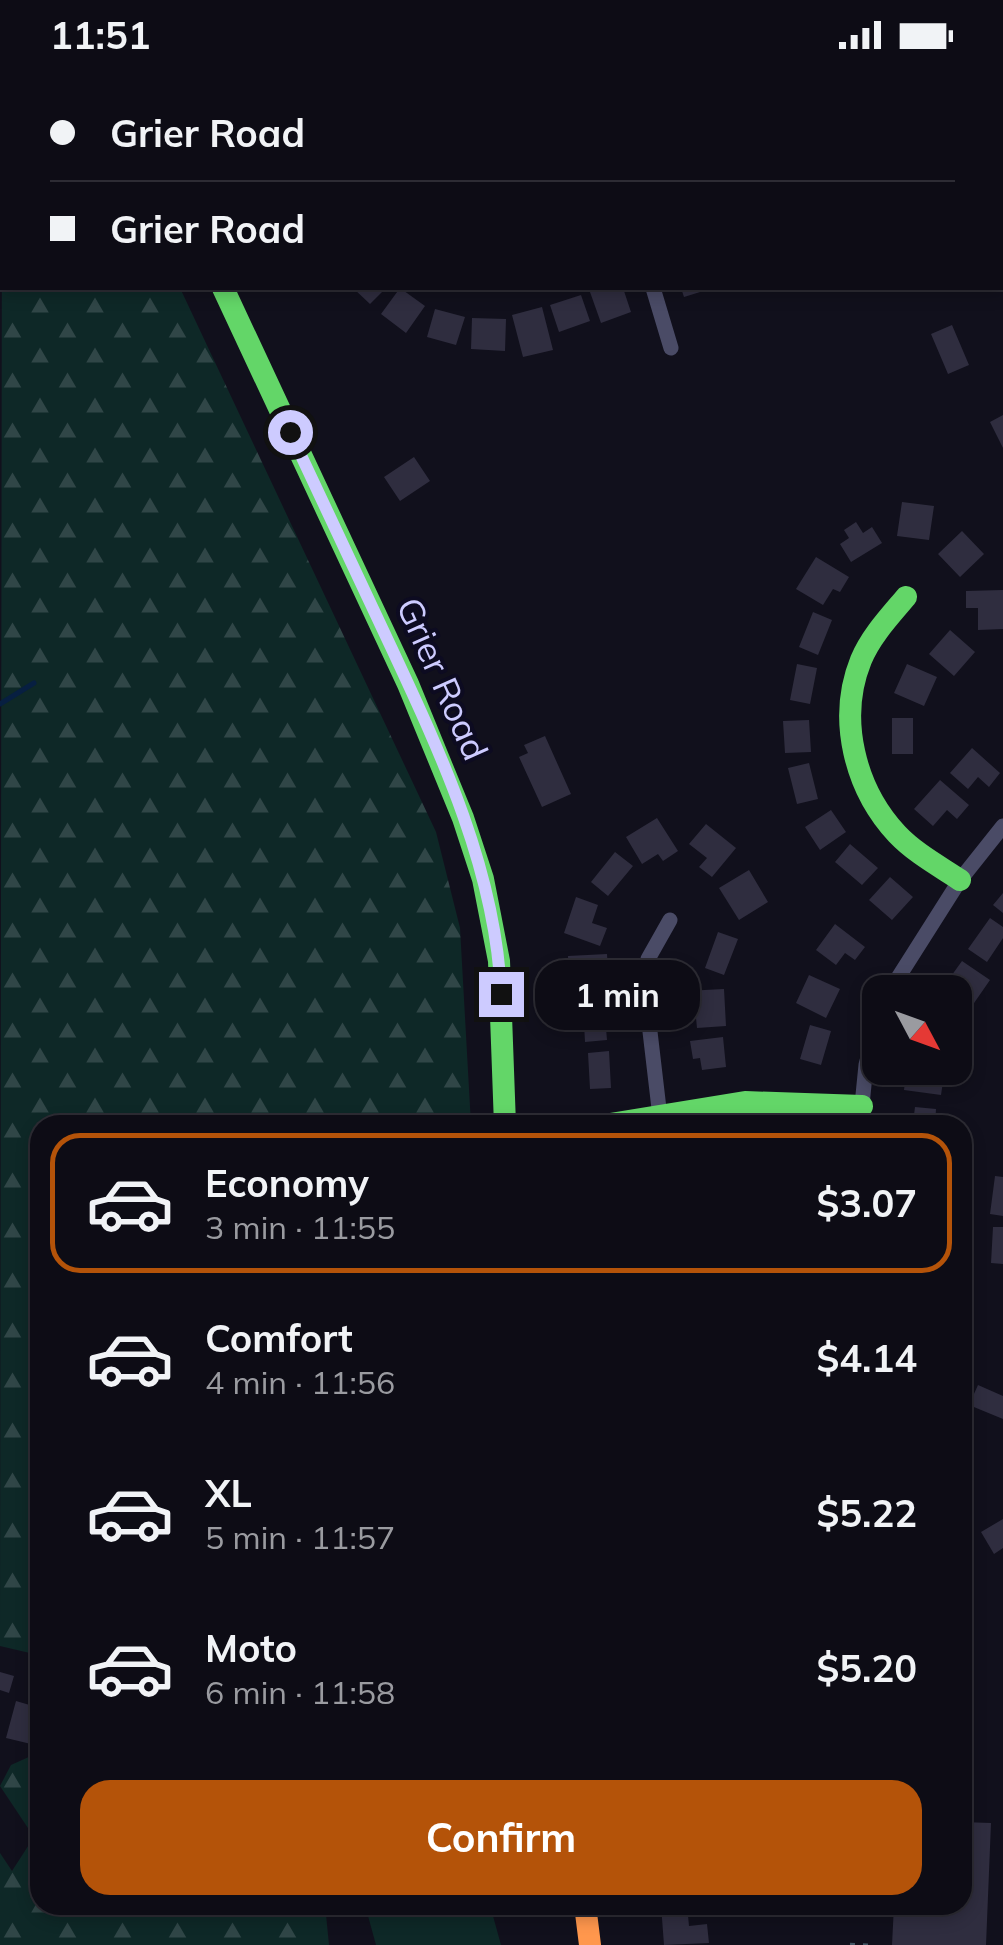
<!DOCTYPE html>
<html lang="en">
<head>
<meta charset="utf-8">
<style>
  :root { --surface:#0d0c15; --page:#16151e; --text:#f1f3f6; --muted:#9a9ba0; --line:#2d2c34; --accent:#b45309 }
  body { margin:0; font-family:Mulish,sans-serif; background:var(--page); color:var(--text); height:100vh; display:flex; flex-direction:column; font-size:38px; white-space:nowrap }
  * { box-sizing:border-box; margin:0 }
  p { font-size:32px; color:var(--muted) }
  .icon { flex:none; width:55px; height:55px; fill:none; stroke:currentColor; stroke-width:2; stroke-linecap:round; stroke-linejoin:round }
  .map { position:relative; flex:1; overflow:hidden }
  .sheet { position:absolute; left:30px; top:1045px; width:942px; height:800px; display:flex; flex-direction:column; background:var(--surface); border-radius:30px; box-shadow:0 5px 15px #0003,0 0 0 2px var(--line) }
  .sheet>* { flex:none }
  .top-card { position:absolute; left:0px; top:0px; width:1005px; height:220px; box-shadow:0 5px 15px #0003,0 0 0 2px var(--line); display:grid; align-content:center; height:220px; padding:0 50px; background:var(--surface) }
  .needle { width:65px; rotate:131deg }
  .tools { position:absolute; left:862px; top:905px; display:grid; gap:20px }
  .tools a { display:grid; place-items:center; width:110px; height:110px; border-radius:20px; background:var(--surface); box-shadow:0 5px 15px #0003,0 0 0 2px var(--line); font-size:50px }
  .end { position:absolute; width:45px; height:45px; margin:-22px; border:12px solid #cdcbff; background:#111; box-shadow:0 0 0 5px #111 }
  .from { border-radius:50% }
  .bubble { position:absolute; height:70px; border-radius:30px; background:var(--surface); box-shadow:0 5px 15px #0003,0 0 0 2px var(--line); font-size:32px; font-weight:700; line-height:70px; text-align:center }
  .top-card b { display:flex; align-items:center; gap:35px; height:95px; font-size:38px }
  .top-card b+b { border-top:2px solid var(--line) }
  .top-card i { width:25px; height:25px; background:var(--text) }
  ul { padding:18px 0 0; list-style:none }
  li { display:flex; align-items:center; gap:30px; height:140px; margin:0 20px 15px; padding:0 30px; border:5px solid transparent; border-radius:30px }
  li div { flex:1 }
  li b { display:block; font-size:38px }
  li em { font-style:normal; font-weight:700 }
  li.active { border-color:var(--accent) }
  li>.icon { width:90px; height:90px; stroke-width:1.5 }
  .cta { display:flex; gap:20px; margin-top:auto; padding:20px 50px }
  .cta a { flex:1; height:115px; border-radius:30px; background:var(--accent); color:#fff; font-size:40px; font-weight:700; line-height:115px; text-align:center }
  .status { display:flex; justify-content:space-between; align-items:center; height:70px; padding:0 50px; background:var(--surface); direction:ltr }
  .status svg { height:28px; fill:currentColor }
  .map>svg:first-child { display:block }
</style>
</head>
<body>
<div class="status"><b>11:51</b><svg viewBox="0 0 49 12"><path d="M0 12V9h3v3zM5 12V6h3v6zM10 12V3h3v9zM15 12V0h3v12zM26 1h20v11H26zM47 4h2v5h-2z"/></svg></div>
<div class="map">
<svg width="1003" height="1875" viewBox="0 0 1003 1875">
  <defs>
    <pattern id="forest-firs" width="22" height="20" patternUnits="userSpaceOnUse" patternTransform="scale(2.5)"><rect width="22" height="20" fill="#0e2827"/><path d="M5 1l3.5 6h-7zM16 11l3.5 6h-7z" fill="#304647"/></pattern>
  </defs>
  <rect width="100%" height="100%" fill="#11101c"/>
  <path fill="url(#forest-firs)" d="M 2,95 L 2,218 L 180,218 L 436,762 L 460,858 L 471,1055 L 40,1055 L 40,1597 L 30,1583 L 0,1576 Z
    M 40,1682 L 40,1835 L 325,1835 L 329,1875 L 0,1875 L 0,1783 L 12,1801 L 34,1767 L 0,1716 L 11,1695 Z"/>
  <path fill="#0e2827" d="M 365,1835 L 490,1835 L 501,1875 L 376,1875 Z"/>
  <g fill="none" stroke-linecap="round" stroke-linejoin="round">
    <path stroke="#071f41" stroke-width="5" d="M 0,634 L 34,613"/>
  </g>
  <path fill="#2f2d3f" d="M 353,218 L 386,218 L 370,234 Z
    M 400,218 L 425,236 L 406,263 L 381,244 Z
    M 604,218 L 623,218 L 631,242 L 601,253 L 590,222 Z
    M 681,218 L 713,218 L 684,227 Z
    M 581,225 L 590,251 L 559,262 L 550,235 Z
    M 542,237 L 553,280 L 523,287 L 512,245 Z
    M 435,239 L 465,247 L 456,275 L 427,267 Z
    M 472,248 L 506,249 L 505,281 L 471,279 Z
    M 952,255 L 969,295 L 948,304 L 931,264 Z
    M 1003,345 L 1003,378 L 990,352 Z
    M 414,387 L 430,411 L 400,431 L 384,407 Z
    M 902,432 L 934,436 L 929,470 L 897,466 Z
    M 856,452 L 863,463 L 872,457 L 882,473 L 851,492 L 840,474 L 849,468 L 844,460 Z
    M 962,461 L 984,484 L 960,507 L 938,484 Z
    M 816,487 L 849,507 L 840,522 L 833,519 L 823,535 L 796,519 Z
    M 1003,520 L 1003,559 L 978,560 L 978,538 L 966,538 L 966,521 Z
    M 813,542 L 832,550 L 818,585 L 799,577 Z
    M 950,560 L 975,582 L 954,606 L 929,584 Z
    M 797,594 L 817,598 L 810,634 L 790,630 Z
    M 907,594 L 937,607 L 924,636 L 894,623 Z
    M 892,648 L 913,648 L 913,684 L 892,684 Z
    M 809,650 L 811,682 L 785,683 L 783,651 Z
    M 545,666 L 571,724 L 542,737 L 519,687 L 528,683 L 524,675 Z
    M 972,678 L 1000,703 L 989,717 L 978,707 L 968,719 L 950,703 Z
    M 809,693 L 818,729 L 797,734 L 788,698 Z
    M 940,710 L 969,735 L 957,749 L 947,740 L 933,756 L 914,739 Z
    M 831,740 L 846,762 L 820,780 L 805,757 Z
    M 657,748 L 678,781 L 663,791 L 658,784 L 642,794 L 626,767 Z
    M 706,754 L 736,778 L 712,807 L 699,797 L 707,788 L 689,774 Z
    M 850,774 L 878,798 L 862,815 L 835,792 Z
    M 615,782 L 633,796 L 608,826 L 591,812 Z
    M 749,800 L 768,832 L 739,850 L 719,818 Z
    M 890,807 L 913,827 L 892,850 L 869,830 Z
    M 1003,823 L 1003,843 L 993,835 Z
    M 576,827 L 598,835 L 592,853 L 607,858 L 600,876 L 564,863 Z
    M 990,848 L 1003,857 L 1003,868 L 987,892 L 968,879 Z
    M 835,854 L 865,877 L 855,890 L 845,883 L 836,895 L 816,880 Z
    M 718,862 L 738,869 L 724,905 L 705,898 Z
    M 607,884 L 608,901 L 600,901 L 600,921 L 569,922 L 568,886 Z
    M 962,891 L 990,910 L 972,936 L 944,916 Z
    M 809,905 L 840,919 L 826,948 L 796,933 Z
    M 724,919 L 726,956 L 697,958 L 695,938 L 686,938 L 685,921 Z
    M 604,934 L 607,970 L 585,972 L 583,935 Z
    M 810,955 L 831,961 L 821,995 L 800,989 Z
    M 723,967 L 726,997 L 702,1000 L 700,988 L 693,989 L 690,971 Z
    M 609,981 L 611,1018 L 590,1019 L 588,983 Z
    M 919,998 L 945,998 L 941,1025 L 904,1020 L 906,1004 L 918,1005 Z
    M 915,1037 L 936,1039 L 935,1055 L 903,1055 L 904,1044 L 914,1045 Z
    M 995,1106 L 1003,1107 L 1003,1146 L 990,1144 Z
    M 993,1157 L 1003,1157 L 1003,1194 L 991,1193 Z
    M 978,1315 L 1003,1326 L 1003,1349 L 969,1335 Z
    M 1003,1449 L 1003,1478 L 994,1484 L 981,1462 Z
    M 0,1602 L 14,1606 L 9,1623 L 0,1620 Z
    M 16,1631 L 40,1638 L 31,1674 L 6,1668 Z
    M 962,1752 L 991,1753 L 986,1875 L 892,1875 L 894,1835 L 962,1835 Z
    M 661,1835 L 687,1835 L 689,1856 L 707,1854 L 709,1873 L 664,1875 Z"/>
  <g fill="none" stroke-linecap="round" stroke-linejoin="round">
    <path stroke="#435765" stroke-width="2.5" stroke-dasharray="5 8" stroke-linecap="butt" d="M 850,1874 L 874,1875"/>
    <path stroke="#4a4b66" stroke-width="8" d="M 25,0 L 25,2
      M 0,80 L 2,80"/>
    <path stroke="#4a4b66" stroke-width="15" d="M 319,0 L 321,2
      M 587,0 L 588,2
      M 889,0 L 890,2
      M 240,2 L 245,0
      M 1002,56 L 1003,56
      M 653,218 L 671,278
      M 889,922 L 960,810 L 1003,756
      M 660,1047 L 645,919 L 648,889 L 670,850
      M 860,1055 L 866,995 L 880,941"/>
    <path stroke="#63d668" stroke-width="22" d="M 120,0 L 121,2
      M 223,218 L 408,614 L 463,748 L 483,809 L 499,891 L 505,1055
      M 906,527 C 890,546 871,566 861,590 C 837,649 855,719 897,764 C 915,783 939,796 960,810
      M 604,1055 L 745,1032 L 862,1036"/>
    <path stroke="#ff974d" stroke-width="22" d="M 585,1835 L 590,1875"/>
  </g>
  <g fill="none" stroke-linecap="round" stroke-linejoin="round">
    <path stroke="#cdcbff" stroke-width="12" d="M 290,362 C 324,433 357,505 391,577 C 442,686 496,802 501,924"/>
  </g>
  <g text-anchor="middle" stroke-width="8" stroke-linejoin="round" paint-order="stroke">
    <g font-size="35" fill="#cdcbff" stroke="#0d0b21">
      <text transform="translate(442 609) rotate(66)" y="12">Grier Road</text>
    </g>
  </g>
</svg>
<div class="tools">
<a><svg class="needle" viewBox="-14 -14 28 28"><path d="M0-13l5 13h-10z" fill="#e53935"/><path d="M0 13l5-13h-10z" fill="#9a9ba0"/></svg></a>
</div>
<i class="end from" style="left:290px;top:362px"></i>
<i class="end" style="left:501px;top:924px"></i>
<div class="bubble" style="left:535px;top:890px;width:165px">1 min</div>
<div class="top-card">
<b><i class="from"></i>Grier Road</b>
<b><i></i>Grier Road</b>
</div>
<section class="sheet">
<ul>
<li class="active"><svg class="icon" aria-label="car" viewBox="0 0 24 24"><path d="M5 17H2v-5l4-1 3-4h7l3 4 3 1v5h-3M9 17h6M6 11h13"/><circle cx="7" cy="17" r="2"/><circle cx="17" cy="17" r="2"/></svg><div><b>Economy</b><p>3 min · 11:55</p></div><em>$3.07</em></li>
<li><svg class="icon" aria-label="car" viewBox="0 0 24 24"><path d="M5 17H2v-5l4-1 3-4h7l3 4 3 1v5h-3M9 17h6M6 11h13"/><circle cx="7" cy="17" r="2"/><circle cx="17" cy="17" r="2"/></svg><div><b>Comfort</b><p>4 min · 11:56</p></div><em>$4.14</em></li>
<li><svg class="icon" aria-label="car" viewBox="0 0 24 24"><path d="M5 17H2v-5l4-1 3-4h7l3 4 3 1v5h-3M9 17h6M6 11h13"/><circle cx="7" cy="17" r="2"/><circle cx="17" cy="17" r="2"/></svg><div><b>XL</b><p>5 min · 11:57</p></div><em>$5.22</em></li>
<li><svg class="icon" aria-label="car" viewBox="0 0 24 24"><path d="M5 17H2v-5l4-1 3-4h7l3 4 3 1v5h-3M9 17h6M6 11h13"/><circle cx="7" cy="17" r="2"/><circle cx="17" cy="17" r="2"/></svg><div><b>Moto</b><p>6 min · 11:58</p></div><em>$5.20</em></li>
</ul>
<div class="cta"><a>Confirm</a></div>
</section>
</div>
</body>
</html>
